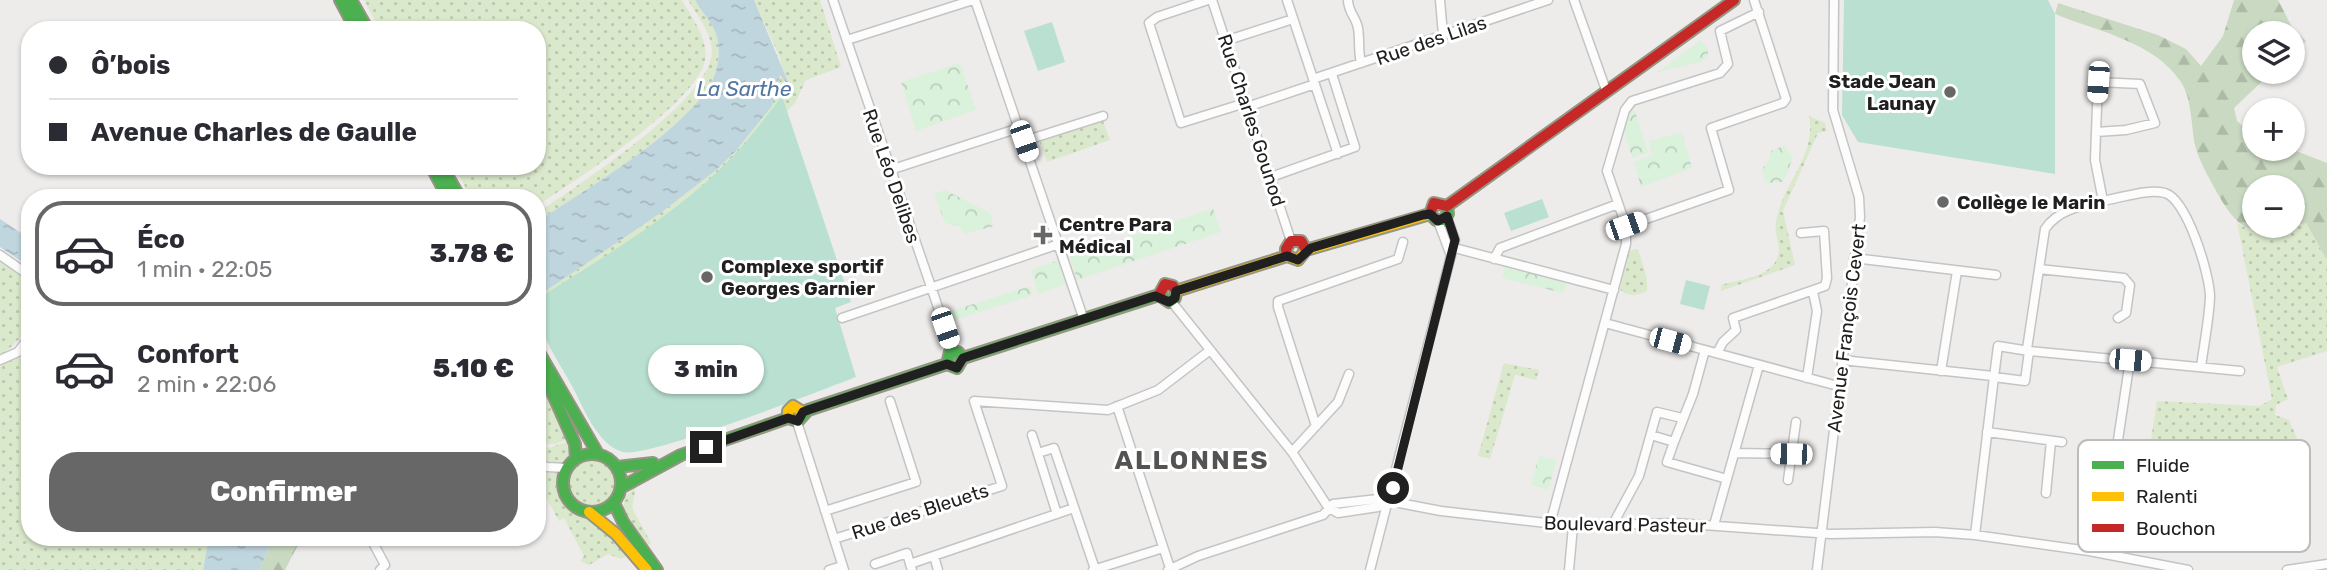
<!DOCTYPE html>
<html lang="fr">
<head>
<meta charset="utf-8">
<style>
  :root { --surface:#fff; --page:#f7f7f7; --text:#2b2b33; --muted:#7c7c81; --line:#e1e1e2; --accent:#686767 }
  body { margin:0; font-family:Rubik,sans-serif; background:var(--page); color:var(--text); height:100vh; display:flex; flex-direction:column; font-size:26px; white-space:nowrap }
  * { box-sizing:border-box; margin:0 }
  p { font-size:23px; color:var(--muted) }
  .icon { flex:none; width:38px; height:38px; fill:none; stroke:currentColor; stroke-width:2; stroke-linecap:round; stroke-linejoin:round }
  .map { position:relative; flex:1; overflow:hidden }
  .sheet { position:absolute; left:21px; top:189px; width:525px; height:357px; display:flex; flex-direction:column; background:var(--surface); border-radius:28px; box-shadow:0 2px 5px #0004 }
  .sheet>* { flex:none }
  .top-card { position:absolute; left:21px; top:21px; width:525px; height:154px; border-radius:28px; box-shadow:0 2px 5px #0004; display:grid; align-content:center; height:154px; padding:0 28px; background:var(--surface) }
  .controls { position:absolute; left:2242px; top:21px; display:grid; gap:14px }
  .controls a { display:grid; place-items:center; width:63px; height:63px; border-radius:50%; background:var(--surface); box-shadow:0 2px 5px #0004; font-size:35px }
  .end { position:absolute; width:32px; height:32px; margin:-16px; border:9px solid #202020; background:#fff; box-shadow:0 0 0 4px #fff }
  .from { border-radius:50% }
  .bubble { position:absolute; height:49px; border-radius:24px; background:var(--surface); box-shadow:0 2px 5px #0004; font-size:23px; font-weight:800; line-height:49px; text-align:center }
  .car { position:absolute; width:21px; height:42px; margin:-21px -10px; border-radius:9px; box-shadow:0 0 5px 2px #0007; background:linear-gradient(#fff 24%,#345 0 40%,#fff 0 76%,#345 0 86%,#fff 0) }
  .top-card b { display:flex; align-items:center; gap:24px; height:66px; font-size:26px }
  .top-card b+b { border-top:2px solid var(--line) }
  .top-card i { width:18px; height:18px; background:var(--text) }
  ul { padding:12px 0 0; list-style:none }
  li { display:flex; align-items:center; gap:21px; height:105px; margin:0 14px 10px; padding:0 14px; border:4px solid transparent; border-radius:28px }
  li div { flex:1 }
  li b { display:block; font-size:26px }
  li em { font-style:normal; font-weight:800 }
  li.current { border-color:var(--accent) }
  li>.icon { width:63px; height:63px; stroke-width:1.5 }
  .primary-button { display:flex; gap:14px; margin-top:auto; padding:14px 28px }
  .primary-button a { flex:1; height:80px; border-radius:28px; background:var(--accent); color:#fff; font-size:28px; font-weight:800; line-height:80px; text-align:center }
  .map>svg:first-child { display:block }
</style>
</head>
<body>
<div class="map">
<svg width="2327" height="570" viewBox="0 0 2327 570">
  <defs>
    <pattern id="grass-dots" width="8" height="8" patternUnits="userSpaceOnUse" patternTransform="scale(1.75)"><rect width="8" height="8" fill="#dae8cc"/><path d="M2 2h.1M6 6h.1" fill="none" stroke="#bbc7af" stroke-width="1.8" stroke-linecap="round"/></pattern>
    <pattern id="forest-firs" width="22" height="20" patternUnits="userSpaceOnUse" patternTransform="scale(1.75)"><rect width="22" height="20" fill="#cadac2"/><path d="M5 1l3.5 6h-7zM16 11l3.5 6h-7z" fill="#adbba6"/></pattern>
    <pattern id="park-crowns" width="20" height="18" patternUnits="userSpaceOnUse" patternTransform="scale(1.75)"><rect width="20" height="18" fill="#daf1db"/><path d="M2 6a3 3 0 1 1 6 0M12 15a3 3 0 1 1 6 0" fill="none" stroke="#bbcebc"/></pattern>
    <pattern id="water-ripples" width="26" height="14" patternUnits="userSpaceOnUse" patternTransform="scale(1.75)"><rect width="26" height="14" fill="#c0d6de"/><path d="M2 4q2-2 4 0t4 0M15 11q2-2 4 0t4 0" fill="none" stroke="#a5b7be"/></pattern>
  </defs>
  <rect width="100%" height="100%" fill="#eeecea"/>
  <path fill="url(#grass-dots)" d="M 364,0 L 682,0 C 692,18 711,42 704,64 C 690,107 577,179 537,206 L 537,198 L 471,198 L 454,166 L 537,166 L 537,30 L 380,30 Z
    M 688,0 L 695,0 C 703,14 716,26 718,42 C 720,54 718,68 713,79 C 688,130 585,190 537,222 L 537,213 C 578,185 708,102 712,53 C 713,35 697,15 688,0 Z
    M 754,0 L 820,0 L 841,67 L 806,80 L 795,103 L 728,172 L 537,309 L 537,297 L 662,212 L 715,171 L 735,152 L 772,106 L 780,74 L 789,90 L 779,56 Z
    M 1809,116 L 1825,123 L 1827,131 L 1818,133 L 1783,211 L 1795,265 L 1721,291 L 1721,285 C 1735,281 1760,278 1771,267 C 1787,252 1773,238 1776,222 C 1782,184 1817,156 1809,116 Z
    M 1102,118 L 1110,140 L 1047,162 L 1039,140 Z
    M 2237,222 C 2255,239 2285,229 2306,223 L 2327,260 L 2327,351 L 2277,367 L 2288,399 L 2276,405 L 2275,415 L 2289,420 L 2298,441 L 2278,478 L 2213,509 L 2198,476 L 2153,500 L 2163,529 L 2135,544 L 2157,401 L 2260,406 L 2272,399 Z
    M 1638,249 L 1647,278 L 1647,291 C 1639,296 1626,297 1620,289 L 1629,251 Z
    M 0,260 L 30,281 L 30,329 L 0,357 Z
    M 30,336 L 30,537 L 209,537 L 203,570 L 0,570 L 0,360 L 18,352 Z
    M 1504,363 L 1539,370 L 1536,380 L 1515,375 L 1490,459 L 1478,456 Z
    M 537,376 L 540,376 L 568,439 C 557,444 548,447 537,441 Z
    M 569,441 L 569,455 L 559,465 L 537,460 L 537,444 L 549,448 Z
    M566 484a26 26 0 1 1 52 0a26 26 0 1 1-52 0Z
    M 537,466 L 557,471 C 554,511 570,508 596,524 C 609,532 621,542 629,554 L 621,559 L 608,554 L 589,565 L 580,561 L 584,556 L 564,518 L 559,521 L 537,481 Z
    M 636,486 L 632,508 L 651,543 L 647,546 L 623,511 L 625,497 Z"/>
  <path fill="url(#forest-firs)" fill-rule="evenodd" d="M 2234,0 L 2278,0 L 2292,27 L 2306,41 L 2293,54 L 2292,33 L 2254,33 L 2254,72 L 2272,72 L 2234,108 L 2237,121 L 2254,136 L 2254,149 L 2291,149 L 2327,163 L 2327,260 L 2306,223 C 2254,236 2242,238 2215,189 C 2207,174 2199,161 2195,145 C 2191,125 2192,99 2181,82 C 2153,41 2099,32 2055,14 L 2058,3 L 2158,35 L 2186,49 L 2201,66 L 2223,36 ZM 2254,187 L 2292,187 L 2292,226 L 2254,226 Z
    M 274,537 L 302,537 L 285,570 L 259,570 Z"/>
  <path fill="url(#park-crowns)" d="M 1701,40 L 1708,49 L 1708,56 L 1701,62 L 1658,72 Z
    M 960,63 L 976,110 L 916,131 L 901,82 Z
    M 1630,109 L 1635,111 L 1648,153 L 1632,158 L 1623,128 Z
    M 1682,132 L 1692,168 L 1641,187 L 1634,162 L 1652,155 L 1649,141 Z
    M 1785,145 L 1793,158 L 1783,182 L 1765,183 L 1762,169 L 1769,161 L 1771,151 Z
    M 945,190 L 990,213 L 994,226 L 965,234 L 959,226 L 945,223 L 934,194 Z
    M 1213,208 L 1221,232 L 1077,280 L 1070,257 Z
    M 1059,260 L 1066,284 L 1038,294 L 1031,270 Z
    M 1504,266 L 1568,281 L 1563,293 L 1502,278 Z
    M 1030,286 L 1033,295 L 951,321 L 948,312 Z
    M 1539,456 L 1557,460 L 1548,490 L 1531,485 Z"/>
  <path fill="#b9e0d1" d="M 1844,0 L 2048,0 L 2055,14 L 2055,174 L 1858,142 L 1842,115 Z
    M 1052,22 L 1065,62 L 1038,71 L 1024,31 Z
    M 782,96 L 851,302 L 835,308 L 856,377 C 822,390 646,459 623,452 C 597,445 584,408 572,386 C 556,356 537,334 537,299 C 605,256 680,213 735,154 C 752,136 767,115 782,96 Z
    M 1542,199 L 1549,217 L 1511,231 L 1504,213 Z
    M 1686,280 L 1710,286 L 1704,310 L 1680,304 Z"/>
  <path fill="url(#water-ripples)" d="M 695,0 L 754,0 L 791,89 L 780,75 L 772,106 L 735,152 L 715,171 L 662,212 L 537,297 L 537,222 C 585,190 688,130 713,79 C 718,68 720,55 718,42 C 716,26 703,14 695,0 Z
    M 0,219 L 30,239 L 30,267 L 0,247 Z
    M 209,537 L 274,537 L 259,570 L 203,570 Z"/>
  <g fill="none" stroke-linecap="round" stroke-linejoin="round">
    <defs>
      <path id="street" d="M 833,0 L 953,351
        M 975,0 L 1084,320
        M 1208,0 L 1157,17 L 1149,23 L 1181,123 L 1245,103
        M 1212,0 L 1291,241
        M 1287,0 L 1338,154
        M 1348,0 C 1348,12 1356,17 1358,28 C 1360,40 1358,51 1361,63
        M 1440,0 L 1443,35
        M 1574,0 L 1606,90
        M 847,40 L 973,0
        M 1225,41 L 1293,19
        M 1313,79 L 1548,0
        M 2098,82 L 2140,84 L 2155,123 L 2126,130 L 2096,132 Z
        M 1247,107 L 1315,84
        M 2096,132 L 2095,160 L 2103,201
        M 1024,141 L 1103,116
        M 890,170 L 1019,128
        M 1271,177 L 1355,147 L 1332,74
        M 1438,221 L 1450,253
        M 1626,226 L 1607,171 L 1625,110 L 1632,101 L 1720,73 L 1728,64 L 1720,31 L 1759,12
        M 1451,247 L 1614,290
        M 0,255 L 30,276
        M 1854,258 L 1996,275
        M 1494,259 L 1500,248 L 1618,204
        M 2039,269 L 2124,278 L 2130,285 L 2126,313 L 2118,318
        M 1171,301 L 1292,452 L 1328,507 L 1338,513 L 1378,507 L 1389,501
        M 842,318 L 1059,244
        M 1605,323 L 1838,386
        M 1998,346 L 2029,351 L 2025,381 L 1994,377 Z
        M 2027,349 L 2045,229 C 2060,207 2087,205 2112,199 C 2128,196 2148,189 2165,193 C 2187,199 2210,275 2210,297 C 2209,320 2204,344 2201,367
        M 2029,351 L 2240,371
        M 1717,353 L 1723,342 L 1736,330 L 1733,318 L 1825,286 L 1827,278 L 1824,231 L 1801,233
        M 0,360 L 18,352 L 30,336
        M 1842,360 L 1993,376
        M 1941,371 L 1957,271
        M 1807,378 L 1817,311 L 1813,292
        M 1117,406 L 1170,568
        M 797,422 L 844,570
        M 1316,426 L 1278,307 L 1278,301 L 1398,259 L 1403,242
        M 1987,432 L 2062,442
        M 1032,435 L 1057,514
        M 1651,435 L 1674,442 L 1693,394 L 1705,350
        M 1674,442 L 1667,462 L 1727,479
        M 1292,452 L 1338,402 L 1349,374
        M 1038,453 L 1054,448 L 1095,569
        M 1734,453 L 1791,454
        M 537,463 L 547,467 L 567,468
        M 1788,480 L 1796,422
        M 2046,493 L 2051,441
        M 825,511 L 916,482 L 890,401
        M 1550,524 L 1626,244 L 1626,226 L 1729,190 L 1711,128 L 1783,103 L 1786,99 L 1754,0
        M 1613,524 L 1639,476 L 1657,412 L 1682,418
        M 1714,525 L 1759,365
        M 1975,535 L 1994,377
        M 370,537 L 385,565 L 380,570
        M 834,539 L 1002,486 L 974,401 L 1108,410 L 1158,390 L 1209,351
        M 2101,553 L 2130,360
        M 934,556 L 938,570
        M 875,564 L 907,553 L 910,564
        M 829,570 L 842,566
        M 912,570 L 910,564 L 1074,508
        M 1093,570 L 1163,548
        M 1168,570 L 1198,556 L 1323,515 L 1333,504 L 1378,499 L 1441,511 L 1573,526 L 1675,523 L 1831,534 L 1935,532 L 1975,535 L 2089,551 L 2188,570
        M 1370,570 L 1455,240 L 1447,217
        M 1569,570 L 1573,526
        M 1817,570 L 1860,217 L 1859,197 L 1833,110 L 1834,0
        M 2287,570 L 2327,564"/>
      <path id="fast" d="M 340,0 L 356,30
        M 351,0 L 368,30
        M 431,166 L 448,198
        M 442,166 L 460,198
        M 1430,214 L 1436,220 L 1443,220 L 1448,214 L 1447,206
        M 1159,295 L 1169,302 L 1175,298 L 1176,291
        M 537,349 L 598,454
        M 963,358 L 1159,295
        M 538,361 L 575,444 L 576,459
        M 947,364 L 950,352 L 958,352 L 963,358
        M 788,418 L 798,421 L 808,410 L 947,364 L 957,368 L 963,358
        M563 483a29 29 0 1 1 58 0a29 29 0 1 1-58 0Z
        M 617,467 L 653,463
        M 622,487 L 681,455 L 788,418
        M 614,503 L 623,522 L 657,570"/>
      <path id="slow" d="M 1176,291 L 1287,256 L 1298,260 L 1306,250 L 1430,214
        M 788,418 L 788,411 L 793,406 L 803,412
        M 589,512 L 616,534 L 647,570"/>
      <path id="jam" d="M 1447,206 L 1734,0
        M 1430,214 L 1434,203 L 1447,206
        M 1287,256 L 1286,249 L 1291,241 L 1301,241 L 1306,250
        M 1159,295 L 1165,284 L 1173,286 L 1176,291"/>
    </defs>
    <use href="#street" stroke="#c5c4c4" stroke-width="11"/>
    <use href="#fast" stroke="#949683" stroke-width="14"/>
    <use href="#slow" stroke="#949683" stroke-width="14"/>
    <use href="#jam" stroke="#949683" stroke-width="14"/>
    <use href="#street" stroke="#fcfcfc" stroke-width="8"/>
    <use href="#fast" stroke="#4caf50" stroke-width="10"/>
    <use href="#slow" stroke="#ffc107" stroke-width="10"/>
    <use href="#jam" stroke="#c62828" stroke-width="10"/>
  </g>
  <g fill="none" stroke-linecap="round" stroke-linejoin="round">
    <path stroke="#202020" stroke-width="9" d="M 706,447 L 788,418 L 798,421 L 803,412 L 808,410 L 947,364 L 957,368 L 963,358 L 1155,296 L 1169,302 L 1175,298 L 1176,291 L 1287,256 L 1298,260 L 1311,248 L 1423,215 L 1430,214 L 1438,221 L 1447,216 L 1455,240 L 1393,488"/>
  </g>
  <g fill="#686767" stroke="#fff" stroke-width="2.5">
    <circle cx="1950" cy="92" r="7"/>
    <circle cx="1943" cy="202" r="7"/>
    <path d="M1039.5 224.5h7v7h7v7h-7v7h-7v-7h-7v-7h7z"/>
    <circle cx="707" cy="277" r="7"/>
  </g>
  <g text-anchor="middle" stroke-width="6" stroke-linejoin="round" paint-order="stroke">
    <g font-size="19" fill="#202020" stroke="#fff">
      <text transform="translate(1431 40) rotate(-19)" y="7">Rue des Lilas</text>
      <text transform="translate(1252 120) rotate(72)" y="7">Rue Charles Gounod</text>
      <text transform="translate(892 176) rotate(71)" y="7">Rue Léo Delibes</text>
      <text transform="translate(1846 328) rotate(-83)" y="7">Avenue François Cevert</text>
      <text transform="translate(920 511) rotate(-18)" y="7">Rue des Bleuets</text>
      <text transform="translate(1625 524) rotate(1)" y="7">Boulevard Pasteur</text>
    </g>
    <g font-size="19" font-weight="bold" fill="#202020" stroke="#fff" text-anchor="start">
      <text x="1936" y="88" text-anchor="end">Stade Jean<tspan x="1936" dy="22">Launay</tspan></text>
      <text x="1957" y="209">Collège le Marin</text>
      <text x="1059" y="231">Centre Para<tspan x="1059" dy="22">Médical</tspan></text>
      <text x="721" y="273">Complexe sportif<tspan x="721" dy="22">Georges Garnier</tspan></text>
    </g>
    <g font-size="21" font-style="italic" fill="#5376a0" stroke="#fff">
      <text x="744" y="96">La Sarthe</text>
    </g>
    <g font-size="26" font-weight="bold" letter-spacing="2" fill="#535353" stroke="#fff">
      <text x="1192" y="469">ALLONNES</text>
    </g>
  </g>
  <rect x="2078" y="440" width="232" height="112" rx="10" fill="#fff" stroke="#bcbcbc" stroke-width="2"/>
  <rect x="2092" y="461" width="32" height="8" fill="#4caf50"/>
  <rect x="2092" y="492" width="32" height="9" fill="#ffc107"/>
  <rect x="2092" y="524" width="32" height="8" fill="#c62828"/>
  <g font-size="19" fill="#202020">
    <text x="2136" y="472">Fluide</text>
    <text x="2136" y="503">Ralenti</text>
    <text x="2136" y="535">Bouchon</text>
  </g>
</svg>
<div class="controls">
<a><svg class="icon" aria-label="layers" viewBox="0 0 24 24"><path d="M12 4l9 5-9 5-9-5zM3 14l9 5 9-5"/></svg></a>
<a>+</a>
<a>−</a>
</div>
<i class="end from" style="left:1393px;top:488px"></i>
<i class="end" style="left:706px;top:447px"></i>
<div class="bubble" style="left:648px;top:345px;width:116px">3 min</div>
<i class="car" style="left:2098px;top:82px;rotate:184deg"></i>
<i class="car" style="left:1024px;top:141px;rotate:161deg"></i>
<i class="car" style="left:1626px;top:226px;rotate:71deg"></i>
<i class="car" style="left:945px;top:328px;rotate:161deg"></i>
<i class="car" style="left:1670px;top:341px;rotate:105deg"></i>
<i class="car" style="left:2130px;top:360px;rotate:95deg"></i>
<i class="car" style="left:1791px;top:454px;rotate:271deg"></i>
<div class="top-card">
<b><i class="from"></i>Ô’bois</b>
<b><i></i>Avenue Charles de Gaulle</b>
</div>
<section class="sheet">
<ul>
<li class="current"><svg class="icon" aria-label="car" viewBox="0 0 24 24"><path d="M5 17H2v-5l4-1 3-4h7l3 4 3 1v5h-3M9 17h6M6 11h13"/><circle cx="7" cy="17" r="2"/><circle cx="17" cy="17" r="2"/></svg><div><b>Éco</b><p>1 min · 22:05</p></div><em>3.78 €</em></li>
<li><svg class="icon" aria-label="car" viewBox="0 0 24 24"><path d="M5 17H2v-5l4-1 3-4h7l3 4 3 1v5h-3M9 17h6M6 11h13"/><circle cx="7" cy="17" r="2"/><circle cx="17" cy="17" r="2"/></svg><div><b>Confort</b><p>2 min · 22:06</p></div><em>5.10 €</em></li>
</ul>
<div class="primary-button"><a>Confirmer</a></div>
</section>
</div>
</body>
</html>
